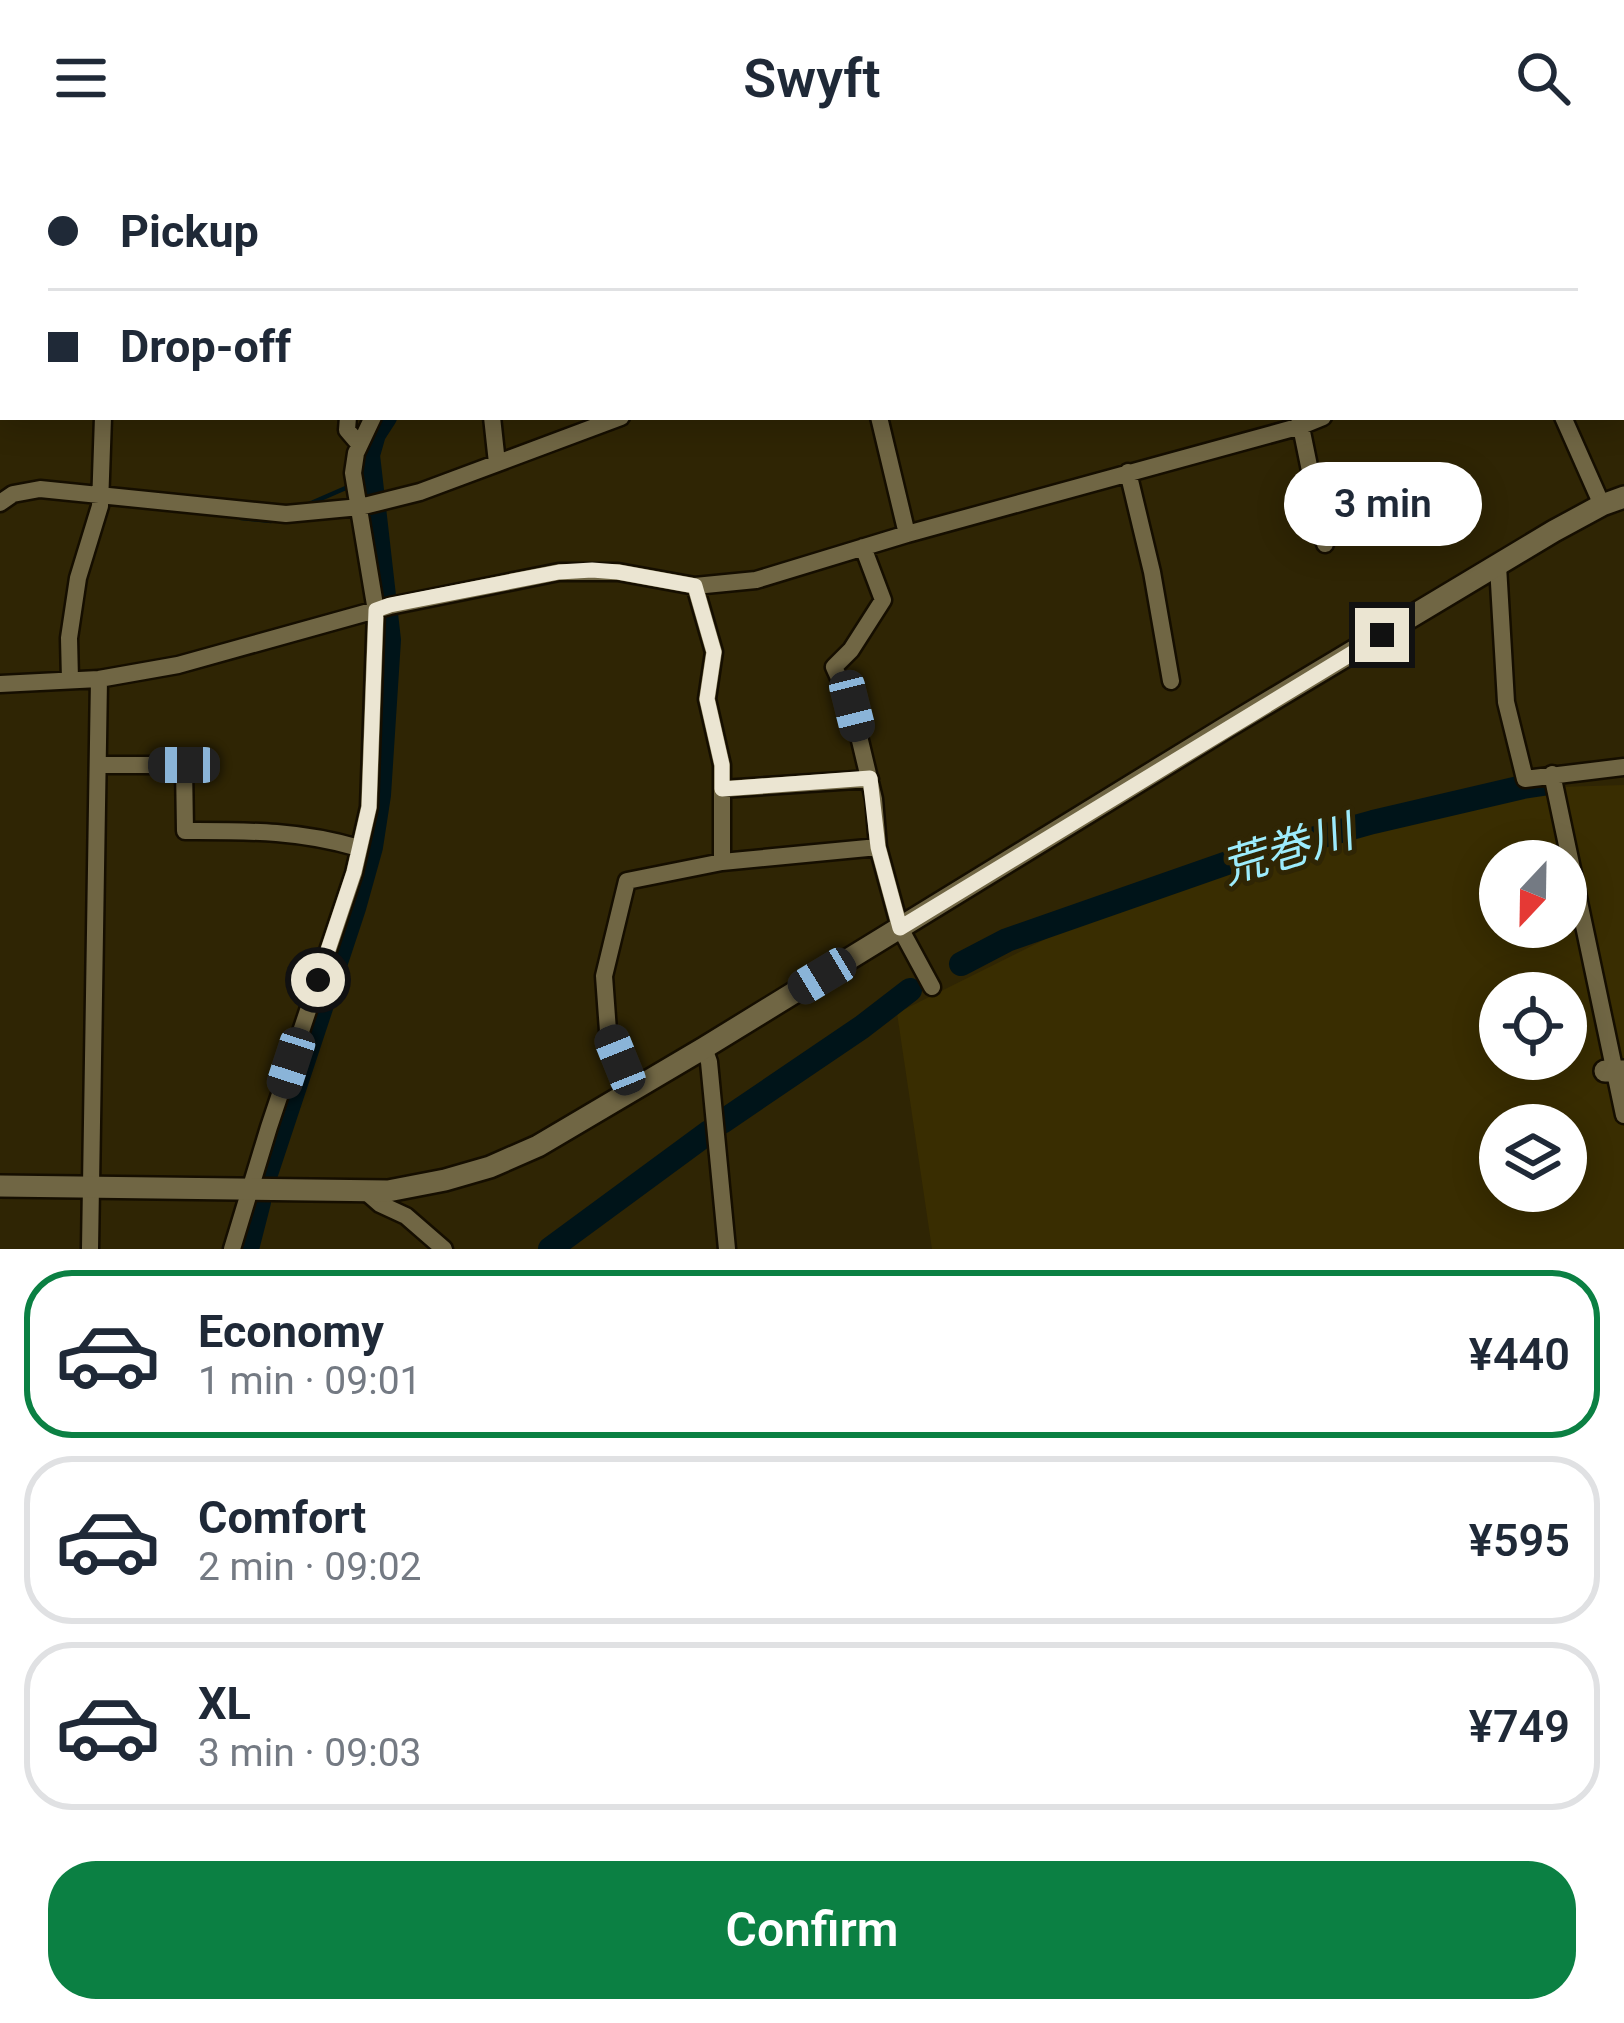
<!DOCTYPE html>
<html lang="en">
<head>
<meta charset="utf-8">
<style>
  :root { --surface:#fff; --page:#f2f2f3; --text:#1f2937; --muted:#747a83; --line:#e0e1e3; --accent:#0b8043 }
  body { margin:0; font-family:Roboto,"Noto Sans JP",sans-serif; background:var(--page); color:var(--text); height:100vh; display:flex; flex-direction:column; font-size:45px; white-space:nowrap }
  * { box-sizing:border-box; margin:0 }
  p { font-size:39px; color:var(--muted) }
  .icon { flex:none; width:66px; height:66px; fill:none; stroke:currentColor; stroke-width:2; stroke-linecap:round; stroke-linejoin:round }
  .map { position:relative; height:1093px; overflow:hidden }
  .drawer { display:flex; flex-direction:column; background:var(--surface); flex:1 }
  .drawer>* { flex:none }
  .banner { position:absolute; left:0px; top:0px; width:1626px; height:264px; box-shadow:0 6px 30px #0003; display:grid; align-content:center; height:264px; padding:0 48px; background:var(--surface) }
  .needle { width:78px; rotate:202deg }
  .controls { position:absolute; left:1479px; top:684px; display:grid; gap:24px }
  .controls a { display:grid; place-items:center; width:108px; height:108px; border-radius:50%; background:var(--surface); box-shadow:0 6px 30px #0003; font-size:60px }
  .end { position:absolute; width:54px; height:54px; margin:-27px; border:15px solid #ebe5d2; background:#111; box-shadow:0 0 0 6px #111 }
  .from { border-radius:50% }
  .bubble { position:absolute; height:84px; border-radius:42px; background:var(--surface); box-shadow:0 6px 30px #0003; font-size:39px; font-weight:600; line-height:84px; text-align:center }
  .car { position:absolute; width:36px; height:72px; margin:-36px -18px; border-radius:15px; box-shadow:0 0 9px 3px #0007; background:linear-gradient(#222 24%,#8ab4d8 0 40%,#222 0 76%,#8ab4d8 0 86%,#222 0) }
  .banner b { display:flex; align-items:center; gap:42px; height:114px; font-size:45px }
  .banner b+b { border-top:3px solid var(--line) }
  .banner i { width:30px; height:30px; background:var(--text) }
  ul { padding:21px 0 0; list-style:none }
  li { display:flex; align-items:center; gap:36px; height:168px; margin:0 24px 18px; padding:0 24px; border:6px solid var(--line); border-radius:48px }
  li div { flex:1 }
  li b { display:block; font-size:45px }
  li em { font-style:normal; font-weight:600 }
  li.selected { border-color:var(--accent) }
  li>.icon { width:108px; height:108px; stroke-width:1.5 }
  .cta { display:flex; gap:24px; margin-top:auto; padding:24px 48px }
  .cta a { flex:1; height:138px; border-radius:48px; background:var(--accent); color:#fff; font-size:48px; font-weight:600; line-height:138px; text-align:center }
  header { display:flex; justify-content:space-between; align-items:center; height:156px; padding:0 48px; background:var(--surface); font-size:54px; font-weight:600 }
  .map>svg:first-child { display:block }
</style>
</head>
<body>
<header><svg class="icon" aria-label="menu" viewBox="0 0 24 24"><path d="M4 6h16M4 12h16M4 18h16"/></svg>Swyft<svg class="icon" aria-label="search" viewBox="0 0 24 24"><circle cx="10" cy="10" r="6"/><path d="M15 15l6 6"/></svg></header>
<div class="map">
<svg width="1624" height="1093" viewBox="0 0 1624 1093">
  <rect width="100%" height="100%" fill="#2f2504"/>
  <path fill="#392d01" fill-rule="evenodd" d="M 1624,629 L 1624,1093 L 932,1093 L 897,857 L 1104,754 L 1523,632 ZM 1500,705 L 1566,705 L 1566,771 L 1500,771 ZM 1500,837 L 1566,837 L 1566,903 L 1500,903 ZM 1500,969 L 1566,969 L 1566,1035 L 1500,1035 Z"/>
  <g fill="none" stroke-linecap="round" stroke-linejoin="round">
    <path stroke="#001419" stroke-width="4.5" d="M 309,348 L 348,331
      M 241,362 L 271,365"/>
    <path stroke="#001419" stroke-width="24" d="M 529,3 L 530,0
      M 961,808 L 1007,784 L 1233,705 L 1373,666 L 1523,631 L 1550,627
      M 722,966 L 862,871 L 910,834
      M 266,1018 L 354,752 L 371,691 L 379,639 L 389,484 L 368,299 L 374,278 L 385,261
      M 247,1093 L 259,1046
      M 550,1093 L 709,976"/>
    <defs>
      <path id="minor" d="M 347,0 L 347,3
        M 846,0 L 846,3
        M 1568,0 L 1570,3
        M 109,3 L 109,0
        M 515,3 L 516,0
        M 543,3 L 546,0
        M 1021,3 L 1021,0
        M 1364,3 L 1364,0
        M 1430,3 L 1441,0
        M 1623,105 L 1624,109
        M 1623,138 L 1624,138
        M 348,261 L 347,274 L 359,288
        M 492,261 L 497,307
        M 879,261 L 907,378
        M 1299,261 L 1325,388
        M 1563,261 L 1602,349
        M 1128,316 L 1152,416 L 1171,525
        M 0,347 L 13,338 L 40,333 L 286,358 L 360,351 L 420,336 L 621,261
        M 863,391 L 883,444 L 851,494 L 834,511 L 852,551 L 874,643 L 878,691 L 900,772 L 932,831
        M 1498,410 L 1506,546 L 1525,623 L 1624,611
        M 70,524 L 69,482 L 78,422 L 100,350 L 103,261
        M 0,528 L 99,523 L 178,509 L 390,450 L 559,416 L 618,416 L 695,430 L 756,424 L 907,378 L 1301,270 L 1323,261
        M 98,609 L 184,609 L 185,675 C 248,675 297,674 359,692
        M 1552,618 L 1624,959
        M 722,633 L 870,623
        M 722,706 L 878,691
        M 704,892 L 709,906 L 727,1093
        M 631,932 L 608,875 L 604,820 L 627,725 L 722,706 L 722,609 L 707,543 L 714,496 L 695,430
        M 364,1034 L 380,1048 L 406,1060 L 444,1093
        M 90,1093 L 99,523
        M 232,1093 L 269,971 L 354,717 L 369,651 L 376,455 L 353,317 L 356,297 L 373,261"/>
      <path id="tertiary" d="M 1605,915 L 1624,915
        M 0,1030 L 388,1035 L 445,1024 L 490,1011 L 538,990 L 704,892 L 1227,571 L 1554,375 L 1602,349 L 1624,341"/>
    </defs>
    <use href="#minor" stroke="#150e00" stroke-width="21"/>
    <use href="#tertiary" stroke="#150e00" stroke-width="26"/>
    <use href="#minor" stroke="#706644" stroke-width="16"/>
    <use href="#tertiary" stroke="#706644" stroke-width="21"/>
  </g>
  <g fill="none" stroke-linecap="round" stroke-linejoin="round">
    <path stroke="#ebe5d2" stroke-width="15" d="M 318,824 L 354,716 L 369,651 L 376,454 L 390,449 L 559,416 L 592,414 L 618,416 L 695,430 L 714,496 L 707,543 L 722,609 L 722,633 L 870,622 L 878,691 L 900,772 L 1382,479"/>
  </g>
  <g text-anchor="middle" stroke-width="10" stroke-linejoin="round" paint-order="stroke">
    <g font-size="45" font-style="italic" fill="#9decfc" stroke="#2f2504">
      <text transform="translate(1287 693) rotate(-17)" y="16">荒巻川</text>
    </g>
  </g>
</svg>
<div class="controls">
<a><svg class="needle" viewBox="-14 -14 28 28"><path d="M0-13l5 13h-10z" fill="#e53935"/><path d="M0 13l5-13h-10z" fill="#747a83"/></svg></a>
<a><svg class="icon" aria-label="locate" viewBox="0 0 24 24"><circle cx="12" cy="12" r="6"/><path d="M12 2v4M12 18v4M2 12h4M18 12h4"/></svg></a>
<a><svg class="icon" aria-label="layers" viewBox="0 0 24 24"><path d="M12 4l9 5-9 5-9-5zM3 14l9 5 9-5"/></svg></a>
</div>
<i class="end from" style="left:318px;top:824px"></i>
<i class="end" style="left:1382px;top:479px"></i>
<div class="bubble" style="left:1284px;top:306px;width:198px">3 min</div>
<i class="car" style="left:852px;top:550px;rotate:166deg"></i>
<i class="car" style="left:184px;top:609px;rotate:270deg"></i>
<i class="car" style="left:822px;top:820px;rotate:239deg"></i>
<i class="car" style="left:620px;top:904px;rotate:338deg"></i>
<i class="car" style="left:291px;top:907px;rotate:198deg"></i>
<div class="banner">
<b><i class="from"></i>Pickup</b>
<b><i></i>Drop-off</b>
</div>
</div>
<section class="drawer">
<ul>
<li class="selected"><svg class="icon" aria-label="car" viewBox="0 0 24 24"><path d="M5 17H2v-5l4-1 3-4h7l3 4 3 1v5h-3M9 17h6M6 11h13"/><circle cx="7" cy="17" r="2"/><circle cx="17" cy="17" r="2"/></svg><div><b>Economy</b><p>1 min · 09:01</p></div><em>¥440</em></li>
<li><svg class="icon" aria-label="car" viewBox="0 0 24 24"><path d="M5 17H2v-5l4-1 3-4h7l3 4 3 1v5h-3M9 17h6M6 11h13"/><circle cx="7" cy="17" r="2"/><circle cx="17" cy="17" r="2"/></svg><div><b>Comfort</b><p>2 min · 09:02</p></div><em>¥595</em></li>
<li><svg class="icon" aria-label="car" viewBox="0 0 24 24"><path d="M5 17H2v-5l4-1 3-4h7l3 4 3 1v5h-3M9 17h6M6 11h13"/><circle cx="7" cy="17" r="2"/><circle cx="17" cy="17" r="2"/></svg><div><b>XL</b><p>3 min · 09:03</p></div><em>¥749</em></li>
</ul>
<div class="cta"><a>Confirm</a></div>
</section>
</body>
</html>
